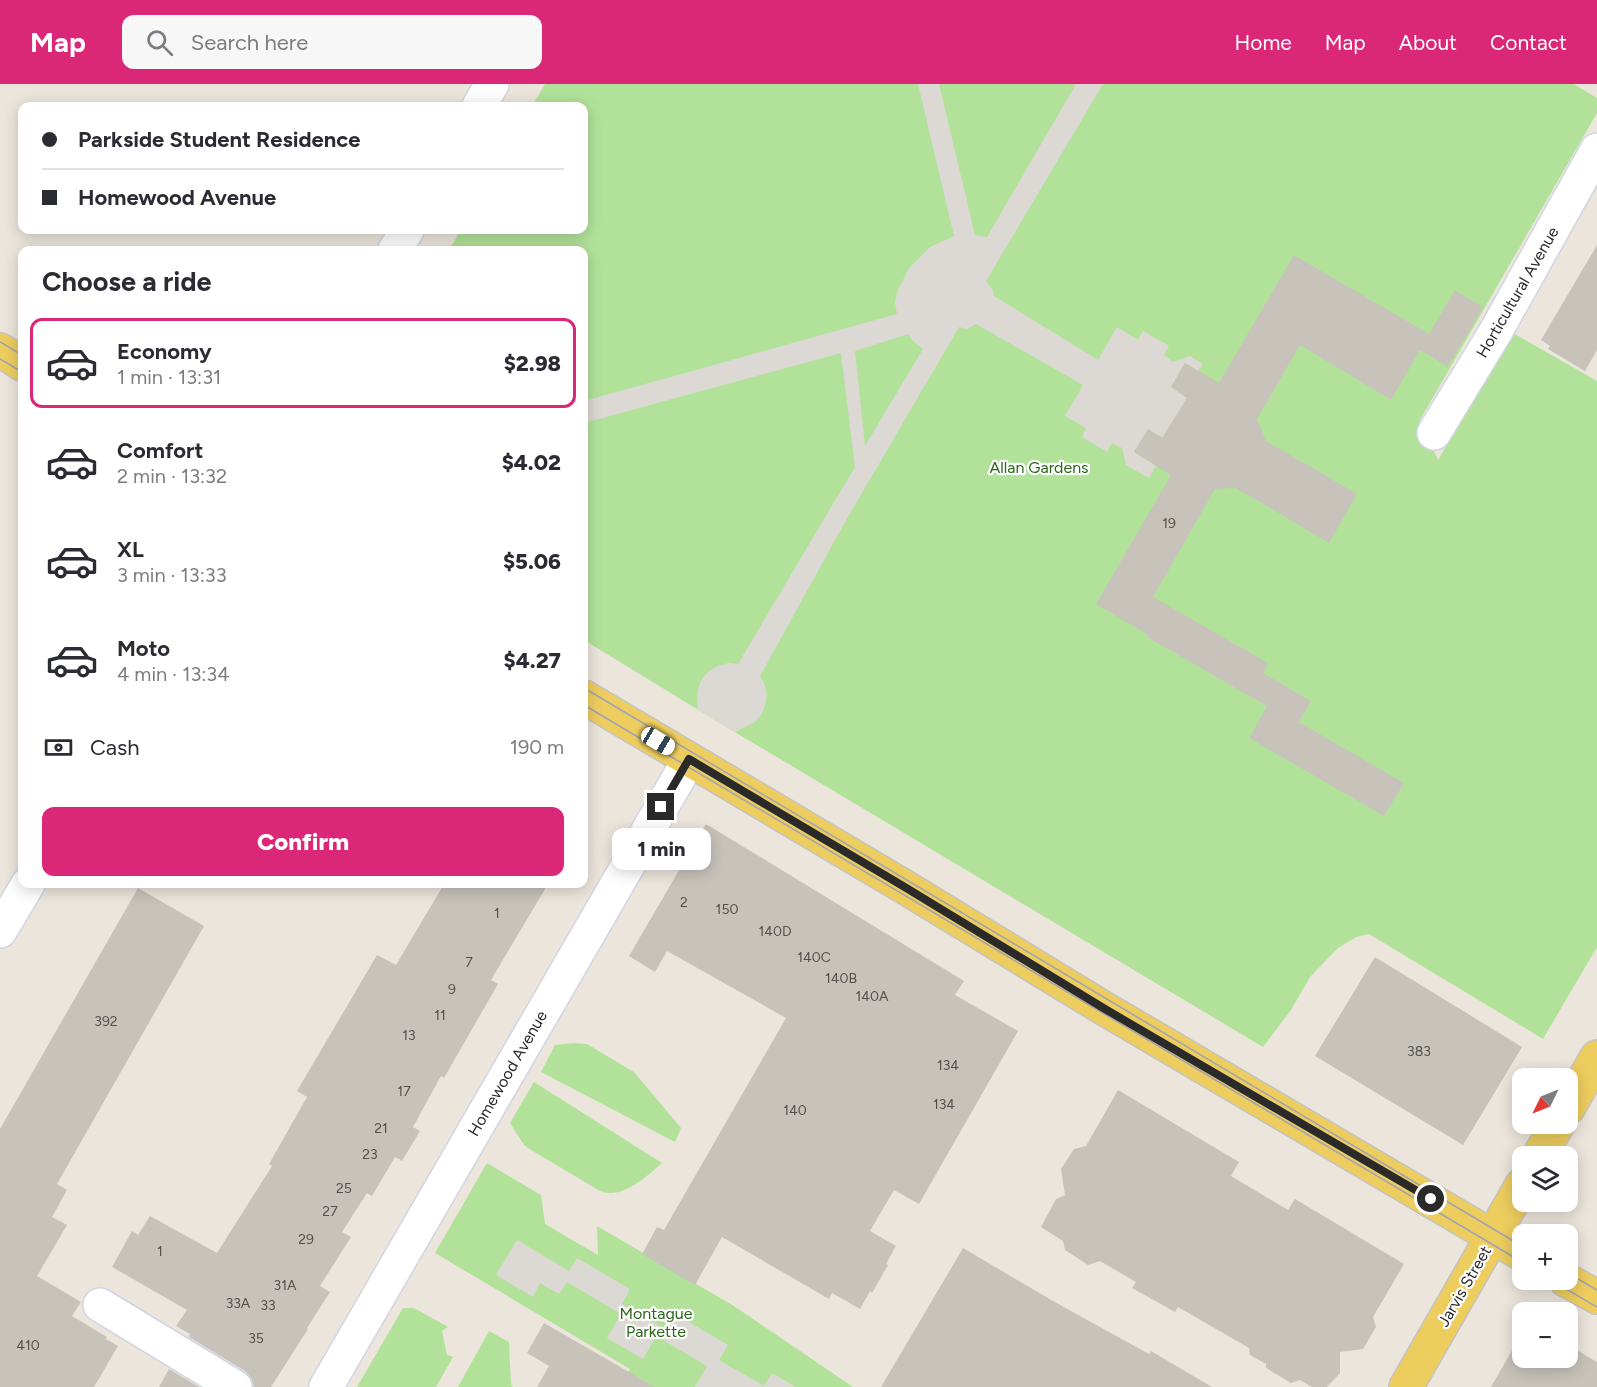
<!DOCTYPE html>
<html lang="en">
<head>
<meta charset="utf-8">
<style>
  :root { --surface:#fff; --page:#f7f7f7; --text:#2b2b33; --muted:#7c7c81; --line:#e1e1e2; --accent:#db2777 }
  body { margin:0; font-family:Figtree,sans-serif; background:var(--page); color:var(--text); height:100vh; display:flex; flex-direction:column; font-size:22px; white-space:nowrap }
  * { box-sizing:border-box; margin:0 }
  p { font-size:20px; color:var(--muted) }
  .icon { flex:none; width:33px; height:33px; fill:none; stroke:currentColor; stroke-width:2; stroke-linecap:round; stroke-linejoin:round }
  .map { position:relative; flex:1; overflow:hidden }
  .drawer { position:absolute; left:18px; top:162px; width:570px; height:642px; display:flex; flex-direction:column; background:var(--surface); border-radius:12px; box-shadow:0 3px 15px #0003 }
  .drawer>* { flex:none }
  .hud { position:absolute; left:18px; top:18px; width:570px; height:132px; border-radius:12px; box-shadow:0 3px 15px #0003; display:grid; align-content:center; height:132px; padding:0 24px; background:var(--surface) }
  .needle { width:39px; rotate:227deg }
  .tools { position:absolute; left:1512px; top:984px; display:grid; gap:12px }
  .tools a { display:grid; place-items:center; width:66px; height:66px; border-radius:12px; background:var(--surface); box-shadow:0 3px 15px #0003; font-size:30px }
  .end { position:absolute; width:27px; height:27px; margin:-14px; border:8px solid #2a2a2a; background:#fff; box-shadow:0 0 0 3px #fff }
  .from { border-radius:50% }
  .bubble { position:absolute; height:42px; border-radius:12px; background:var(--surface); box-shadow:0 3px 15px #0003; font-size:20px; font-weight:800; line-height:42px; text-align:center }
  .car { position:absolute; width:18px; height:36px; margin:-18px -9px; border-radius:8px; box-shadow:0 0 4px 2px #0007; background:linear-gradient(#fff 24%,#345 0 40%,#fff 0 76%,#345 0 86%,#fff 0) }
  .hud b { display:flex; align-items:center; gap:21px; height:57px; font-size:22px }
  .hud b+b { border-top:2px solid var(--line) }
  .hud i { width:15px; height:15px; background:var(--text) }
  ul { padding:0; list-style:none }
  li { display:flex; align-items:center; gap:18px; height:90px; margin:0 12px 9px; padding:0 12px; border:3px solid transparent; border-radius:12px }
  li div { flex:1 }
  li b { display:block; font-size:22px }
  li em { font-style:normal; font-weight:800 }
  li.selected { border-color:var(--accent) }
  li>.icon { width:54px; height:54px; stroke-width:1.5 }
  h2 { padding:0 24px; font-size:27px; line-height:72px }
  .pay { display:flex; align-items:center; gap:15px; height:66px; padding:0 24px; font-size:22px }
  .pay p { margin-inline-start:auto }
  .button { display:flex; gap:12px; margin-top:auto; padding:12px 24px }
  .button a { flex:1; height:69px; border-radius:12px; background:var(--accent); color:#fff; font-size:24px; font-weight:800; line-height:69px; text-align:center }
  header { display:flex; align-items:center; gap:36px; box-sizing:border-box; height:84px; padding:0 30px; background:var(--accent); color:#fff }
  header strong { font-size:28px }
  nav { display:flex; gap:33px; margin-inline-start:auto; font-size:21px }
  .search { width:420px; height:54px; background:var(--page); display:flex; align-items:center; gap:15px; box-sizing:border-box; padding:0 21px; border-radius:12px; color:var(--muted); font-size:22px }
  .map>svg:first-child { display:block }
</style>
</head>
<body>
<header>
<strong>Map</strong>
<div class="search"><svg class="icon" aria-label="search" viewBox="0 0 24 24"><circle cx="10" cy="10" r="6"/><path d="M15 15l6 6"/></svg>Search here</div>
<nav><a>Home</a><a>Map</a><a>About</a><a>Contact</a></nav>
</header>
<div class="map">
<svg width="1597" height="1303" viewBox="0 0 1597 1303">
  <rect width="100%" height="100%" fill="#ece5dc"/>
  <path fill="#b2e29a" d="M 545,0 L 1574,0 L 1597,14 L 1597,29 L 1420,336 L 1438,376 L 1513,249 L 1597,297 L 1597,863 L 1543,955 L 1369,850 L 1356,853 L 1338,864 L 1310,893 L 1291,926 L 1263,963 L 718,638 L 584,556 L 584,166 L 449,166 L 461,146 L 584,146 L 584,22 L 532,22 Z
    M 573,959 L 587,960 L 634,988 L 681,1044 L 675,1058 L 541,988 L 555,961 Z
    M 534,998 L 662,1079 C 650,1090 627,1110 610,1109 C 606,1109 603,1108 600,1107 L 531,1066 L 524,1061 L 510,1039 Z
    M 487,1079 L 541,1111 L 545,1140 L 598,1171 L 597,1142 L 734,1222 L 853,1303 L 620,1303 L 630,1285 L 435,1169 Z
    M 403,1224 L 414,1224 L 448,1243 L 442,1247 L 447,1271 L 453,1273 L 436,1303 L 357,1303 Z
    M 489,1247 L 509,1258 L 511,1301 L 513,1303 L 458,1303 Z"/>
  <path fill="#dcd8d3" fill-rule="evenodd" d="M 918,0 L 939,0 L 975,151 L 987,153 L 1076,0 L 1103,0 L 986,197 L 993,206 L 994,212 L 1098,276 L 1117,243 L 1138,256 L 1143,247 L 1166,260 L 1169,262 L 1164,271 L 1173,278 L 1190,272 L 1203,280 L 1198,287 L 1185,279 L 1171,303 L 1187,314 L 1163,354 L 1148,345 L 1134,368 L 1156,382 L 1149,394 L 1126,381 L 1122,364 L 1112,359 L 1107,368 L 1082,353 L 1086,344 L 1065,332 L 1083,301 L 976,240 L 967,245 L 959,243 L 845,438 L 760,592 L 765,601 L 767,611 L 765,622 L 761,631 L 755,638 L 735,648 L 698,626 L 697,614 L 698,604 L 702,595 L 709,587 L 718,582 L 728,579 L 738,580 L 855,383 L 841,269 L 584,339 L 584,317 L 897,230 L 895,219 L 897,208 L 909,184 L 930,163 L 954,152 ZM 908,250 L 912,256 L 923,265 L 865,362 L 855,267 Z
    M 517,1156 L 569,1187 L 577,1174 L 630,1205 L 622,1220 L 667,1246 L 677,1231 L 728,1261 L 719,1276 L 764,1302 L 772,1289 L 796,1303 L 695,1303 L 707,1282 L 656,1252 L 643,1275 L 607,1254 L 621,1230 L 567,1198 L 559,1210 L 540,1199 L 533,1213 L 496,1191 Z"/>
  <path fill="#c7c3bb" d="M 1597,161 L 1597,266 L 1585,287 L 1548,265 L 1550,262 L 1541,256 Z
    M 1294,171 L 1429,250 L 1455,206 L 1483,223 L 1448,283 L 1420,266 L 1391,316 L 1300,261 L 1257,335 L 1266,357 L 1357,410 L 1329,459 L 1236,404 L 1215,405 L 1153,513 L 1268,579 L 1263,589 L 1311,617 L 1299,638 L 1404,699 L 1384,732 L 1249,654 L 1267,622 L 1147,553 L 1148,551 L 1096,520 L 1171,391 L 1134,368 L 1148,345 L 1162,354 L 1187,314 L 1171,303 L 1185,279 L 1219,299 Z
    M 706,740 L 964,897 L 955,911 L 1018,947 L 919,1120 L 894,1106 L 870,1147 L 896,1162 L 886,1180 L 888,1181 L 872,1209 L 870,1207 L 860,1225 L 832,1209 L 829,1215 L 722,1153 L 695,1201 L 642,1170 L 657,1143 L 664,1146 L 786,934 L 667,867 L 655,888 L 629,872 Z
    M 444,800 L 548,800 L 491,896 L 498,900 L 444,994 L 441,992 L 413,1043 L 420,1047 L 402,1077 L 395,1073 L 372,1112 L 367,1109 L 342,1148 L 351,1153 L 320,1202 L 330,1208 L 307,1244 L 308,1245 L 271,1303 L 254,1303 L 251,1294 L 245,1287 L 189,1253 L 190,1250 L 176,1242 L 187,1226 L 112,1183 L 132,1147 L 138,1151 L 150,1132 L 217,1169 L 272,1082 L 269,1080 L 307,1013 L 297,1007 L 377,871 L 396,881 Z
    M 138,804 L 204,842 L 57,1100 L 67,1106 L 52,1133 L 67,1141 L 37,1192 L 81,1218 L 72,1232 L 107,1253 L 106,1255 L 118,1262 L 94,1303 L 0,1303 L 0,1045 Z
    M 1375,873 L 1522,963 L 1463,1061 L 1315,972 Z
    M 1118,1006 L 1239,1078 L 1231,1092 L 1288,1126 L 1295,1115 L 1404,1180 L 1373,1233 L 1376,1243 L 1363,1265 L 1340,1268 L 1340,1289 L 1327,1303 L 1312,1303 L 1300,1296 L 1291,1299 L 1266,1284 L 1266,1280 L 1250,1271 L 1249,1264 L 1178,1223 L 1175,1228 L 1132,1204 L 1136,1198 L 1100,1177 L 1088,1181 L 1065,1166 L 1063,1157 L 1041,1143 L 1056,1115 L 1065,1111 L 1061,1085 L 1074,1065 L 1086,1062 Z
    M 963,1164 L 1053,1217 L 1149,1270 L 1151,1267 L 1212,1303 L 881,1303 Z
    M 544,1239 L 655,1303 L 537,1303 L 549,1282 L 527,1269 Z
    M 1522,1249 L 1522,1274 L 1568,1274 L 1568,1261 L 1597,1278 L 1597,1303 L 1491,1303 Z
    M 169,1285 L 199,1303 L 159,1303 Z"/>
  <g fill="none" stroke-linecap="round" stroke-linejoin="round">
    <defs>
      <path id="minor" d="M 479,22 L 492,0
        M 395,166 L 407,146
        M 1434,349 L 1496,247 L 1597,66
        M 0,847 L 28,800
        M 100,1221 L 235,1303
        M 326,1303 L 689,676"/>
      <path id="major" d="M 0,266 L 22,280
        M 584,613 L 903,802 L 1105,925 L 1522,1170
        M 1568,1024 L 1597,973
        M 1539,1072 L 1558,1040
        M 1566,1196 L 1597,1213
        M 1406,1303 L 1522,1101"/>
    </defs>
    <use href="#minor" stroke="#d2d5e3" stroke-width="36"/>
    <use href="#major" stroke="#c3c3c3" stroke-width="36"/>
    <use href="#minor" stroke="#fff" stroke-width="33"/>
    <use href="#major" stroke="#eecd5f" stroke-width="33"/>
    <path stroke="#9fa2b4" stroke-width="1.5" d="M 0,258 L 22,271
      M 0,275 L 22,288
      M 584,604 L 1522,1162
      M 584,621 L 1522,1178
      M 1568,1189 L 1597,1206
      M 1551,1196 L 1597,1223"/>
  </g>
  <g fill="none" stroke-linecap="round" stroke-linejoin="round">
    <path stroke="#2a2a2a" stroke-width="8" d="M 661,723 L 689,675 L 903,802 L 1105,925 L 1431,1115"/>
  </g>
  <g text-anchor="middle" stroke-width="4.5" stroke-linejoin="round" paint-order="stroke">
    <g font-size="14" fill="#51504e">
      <text x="1169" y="444">19</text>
      <text x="684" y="823">2</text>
      <text x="727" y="830">150</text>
      <text x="497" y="834">1</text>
      <text x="775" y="852">140D</text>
      <text x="814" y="878">140C</text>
      <text x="469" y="883">7</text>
      <text x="841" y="899">140B</text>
      <text x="452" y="910">9</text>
      <text x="872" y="917">140A</text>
      <text x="440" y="936">11</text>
      <text x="106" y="942">392</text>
      <text x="409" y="956">13</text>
      <text x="1419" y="972">383</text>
      <text x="948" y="986">134</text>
      <text x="404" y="1012">17</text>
      <text x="944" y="1025">134</text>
      <text x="795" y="1031">140</text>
      <text x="381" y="1049">21</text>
      <text x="370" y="1075">23</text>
      <text x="344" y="1109">25</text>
      <text x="330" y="1132">27</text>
      <text x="306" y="1160">29</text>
      <text x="160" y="1172">1</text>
      <text x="285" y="1206">31A</text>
      <text x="238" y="1224">33A</text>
      <text x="268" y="1226">33</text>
      <text x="256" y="1259">35</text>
      <text x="28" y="1266">410</text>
    </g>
    <g font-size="16" fill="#2a2a2a" stroke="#fff">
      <text transform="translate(1517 208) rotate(-60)" y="6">Horticultural Avenue</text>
      <text transform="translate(507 989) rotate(-60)" y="6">Homewood Avenue</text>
      <text transform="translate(1464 1202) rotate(-60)" y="6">Jarvis Street</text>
    </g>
    <g font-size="16" fill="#2b661b" stroke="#fff">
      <text x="1039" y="389">Allan Gardens</text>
      <text x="656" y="1235">Montague<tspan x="656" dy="18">Parkette</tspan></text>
    </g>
  </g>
</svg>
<div class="tools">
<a><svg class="needle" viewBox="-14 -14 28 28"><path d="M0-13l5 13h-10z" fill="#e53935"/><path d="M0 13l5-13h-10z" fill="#7c7c81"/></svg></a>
<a><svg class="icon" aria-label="layers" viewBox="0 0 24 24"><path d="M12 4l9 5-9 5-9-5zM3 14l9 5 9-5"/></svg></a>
<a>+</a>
<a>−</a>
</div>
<i class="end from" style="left:1431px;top:1115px"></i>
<i class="end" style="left:661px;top:723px"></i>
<div class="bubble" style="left:612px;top:744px;width:99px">1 min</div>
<i class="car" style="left:658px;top:657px;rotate:121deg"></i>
<div class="hud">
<b><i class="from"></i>Parkside Student Residence</b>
<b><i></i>Homewood Avenue</b>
</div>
<section class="drawer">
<h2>Choose a ride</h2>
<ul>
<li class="selected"><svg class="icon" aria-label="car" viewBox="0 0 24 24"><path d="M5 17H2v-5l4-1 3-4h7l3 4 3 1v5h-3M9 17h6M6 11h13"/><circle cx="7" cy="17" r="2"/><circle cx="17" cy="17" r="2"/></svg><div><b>Economy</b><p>1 min · 13:31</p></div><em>$2.98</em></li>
<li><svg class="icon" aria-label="car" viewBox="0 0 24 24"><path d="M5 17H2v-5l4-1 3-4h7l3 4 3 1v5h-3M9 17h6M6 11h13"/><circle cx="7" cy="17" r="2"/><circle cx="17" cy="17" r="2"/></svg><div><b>Comfort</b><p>2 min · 13:32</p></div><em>$4.02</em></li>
<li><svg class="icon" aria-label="car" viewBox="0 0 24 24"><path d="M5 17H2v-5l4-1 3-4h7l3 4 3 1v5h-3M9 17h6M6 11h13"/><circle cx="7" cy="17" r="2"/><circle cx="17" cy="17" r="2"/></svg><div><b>XL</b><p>3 min · 13:33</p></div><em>$5.06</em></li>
<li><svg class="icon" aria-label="car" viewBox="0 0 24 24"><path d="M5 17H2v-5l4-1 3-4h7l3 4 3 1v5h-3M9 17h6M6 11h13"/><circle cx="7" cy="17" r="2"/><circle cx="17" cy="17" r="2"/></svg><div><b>Moto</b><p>4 min · 13:34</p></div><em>$4.27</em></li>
</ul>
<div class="pay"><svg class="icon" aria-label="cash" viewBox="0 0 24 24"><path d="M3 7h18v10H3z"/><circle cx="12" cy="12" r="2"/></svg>Cash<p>190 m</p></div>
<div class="button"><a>Confirm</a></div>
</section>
</div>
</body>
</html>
